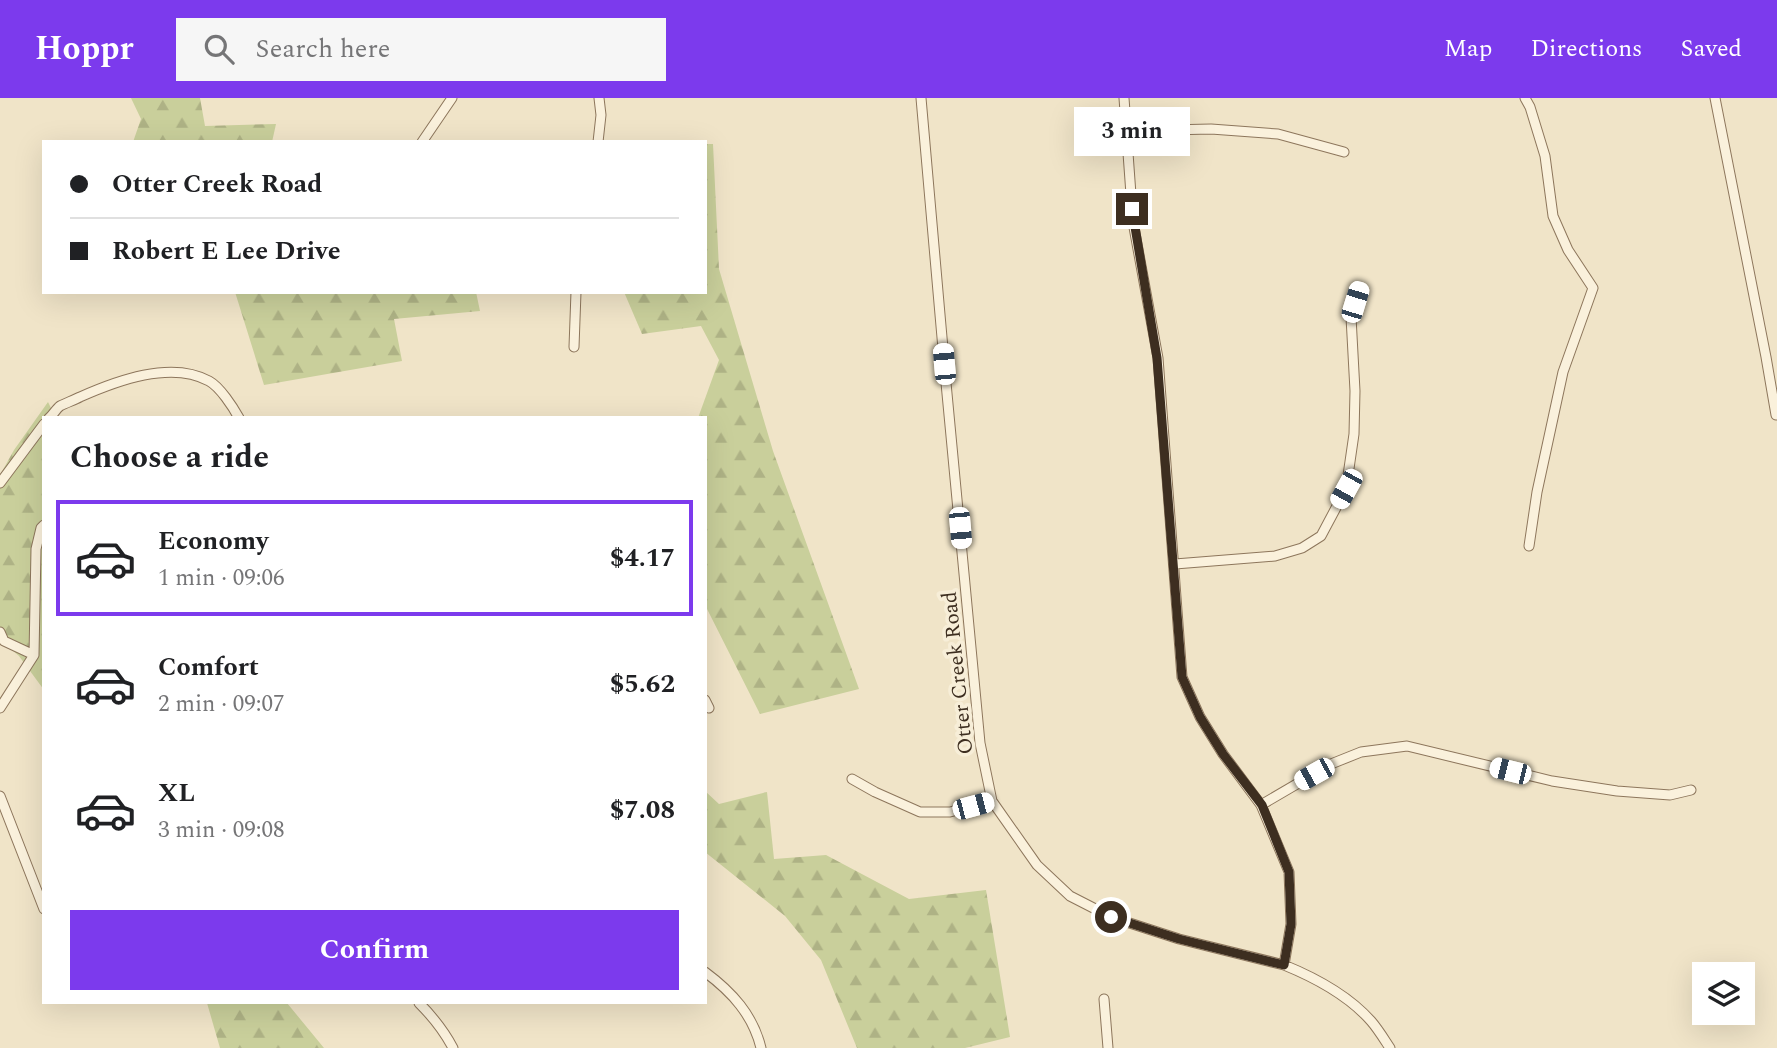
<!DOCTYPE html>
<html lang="en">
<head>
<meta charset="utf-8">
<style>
  :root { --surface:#fff; --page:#f6f6f6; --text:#202124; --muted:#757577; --line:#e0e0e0; --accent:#7c3aed }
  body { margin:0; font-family:Spectral,serif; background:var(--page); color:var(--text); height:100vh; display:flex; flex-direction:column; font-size:26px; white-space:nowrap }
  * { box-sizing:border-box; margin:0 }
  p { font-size:23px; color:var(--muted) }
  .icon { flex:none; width:38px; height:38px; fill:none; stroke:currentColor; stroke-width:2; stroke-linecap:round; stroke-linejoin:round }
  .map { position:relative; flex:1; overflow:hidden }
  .panel { position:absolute; left:42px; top:318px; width:665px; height:588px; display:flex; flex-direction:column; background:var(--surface); border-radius:0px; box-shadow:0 7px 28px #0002 }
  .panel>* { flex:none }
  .guide { position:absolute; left:42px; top:42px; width:665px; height:154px; border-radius:0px; box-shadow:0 7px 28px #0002; display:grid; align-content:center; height:154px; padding:0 28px; background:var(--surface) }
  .controls { position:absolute; left:1692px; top:864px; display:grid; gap:14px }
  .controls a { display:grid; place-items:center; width:63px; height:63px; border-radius:0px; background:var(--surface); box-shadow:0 7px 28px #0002; font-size:35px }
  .end { position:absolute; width:32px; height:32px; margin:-16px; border:9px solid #3d2e20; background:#fff; box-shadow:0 0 0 4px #fff }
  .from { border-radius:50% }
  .bubble { position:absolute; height:49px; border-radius:0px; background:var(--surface); box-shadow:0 7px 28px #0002; font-size:23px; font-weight:700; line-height:49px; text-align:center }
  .car { position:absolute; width:21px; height:42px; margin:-21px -10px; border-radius:9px; box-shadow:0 0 5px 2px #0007; background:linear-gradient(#fff 24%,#345 0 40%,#fff 0 76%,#345 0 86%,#fff 0) }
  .guide b { display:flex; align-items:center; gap:24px; height:66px; font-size:26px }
  .guide b+b { border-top:2px solid var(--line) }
  .guide i { width:18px; height:18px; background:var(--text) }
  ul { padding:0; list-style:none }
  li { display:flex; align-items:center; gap:21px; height:116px; margin:0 14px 10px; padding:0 14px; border:4px solid transparent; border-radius:0px }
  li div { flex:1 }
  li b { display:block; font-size:26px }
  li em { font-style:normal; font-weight:700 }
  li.on { border-color:var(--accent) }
  li>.icon { width:63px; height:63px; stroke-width:1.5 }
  h2 { padding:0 28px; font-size:32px; line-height:84px }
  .primary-button { display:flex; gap:14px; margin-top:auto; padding:14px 28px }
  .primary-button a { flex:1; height:80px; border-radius:0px; background:var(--accent); color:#fff; font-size:28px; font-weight:700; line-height:80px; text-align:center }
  header { display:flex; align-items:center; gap:42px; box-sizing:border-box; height:98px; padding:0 35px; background:var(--accent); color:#fff }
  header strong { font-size:33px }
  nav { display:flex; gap:38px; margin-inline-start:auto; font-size:24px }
  .search { width:490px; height:63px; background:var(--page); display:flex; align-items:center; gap:18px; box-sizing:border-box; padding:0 24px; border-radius:0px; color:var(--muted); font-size:26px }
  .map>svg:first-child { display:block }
</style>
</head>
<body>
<header>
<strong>Hoppr</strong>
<div class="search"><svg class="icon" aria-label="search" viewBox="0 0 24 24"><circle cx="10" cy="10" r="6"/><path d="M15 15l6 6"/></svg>Search here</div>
<nav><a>Map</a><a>Directions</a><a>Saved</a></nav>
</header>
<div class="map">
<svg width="1777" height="950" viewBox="0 0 1777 950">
  <defs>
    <pattern id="forest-firs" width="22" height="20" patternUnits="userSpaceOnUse" patternTransform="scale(1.75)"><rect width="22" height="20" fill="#c9cf9b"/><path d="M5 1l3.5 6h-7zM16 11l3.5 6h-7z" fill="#aeb285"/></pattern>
  </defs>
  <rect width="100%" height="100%" fill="#f0e4c8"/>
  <path fill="url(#forest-firs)" d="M 131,0 L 200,0 L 205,28 L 276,26 L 272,44 L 133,44 L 141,21 Z
    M 705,46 L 713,46 L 719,171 L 773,353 L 859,591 L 760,616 L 705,507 L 705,320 L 698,320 L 719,262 L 701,228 L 642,236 L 624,194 L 705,194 Z
    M 235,194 L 476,194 L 480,213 L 394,221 L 402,263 L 264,287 Z
    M 48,304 L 56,320 L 44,320 L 44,592 L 19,558 L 0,542 L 0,377 L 14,352 Z
    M 705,693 L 719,706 L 767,694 L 774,761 L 826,757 L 909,801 L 986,792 L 1010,939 L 965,950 L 857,950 L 821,862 L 785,818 L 705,754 Z
    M 207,905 L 287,905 L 324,950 L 220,950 Z"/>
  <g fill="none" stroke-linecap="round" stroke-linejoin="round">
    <defs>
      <path id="minor" d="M 921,0 L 946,285 L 980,645 L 992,703 L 1037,767 L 1070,798 L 1111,819 L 1179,841 L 1284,867 C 1316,880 1348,897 1371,923 C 1378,931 1384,941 1390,950
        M 1124,0 L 1133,124 L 1158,260 L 1182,579 L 1200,619 L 1223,656 L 1261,707 L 1289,774 L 1291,826 L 1284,867
        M 1525,0 L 1530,9 L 1545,58 L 1553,118 L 1568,152 L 1593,190 L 1563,274 L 1537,394 L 1529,448
        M 1715,0 L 1766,259 L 1776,317
        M 1125,33 L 1211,31 L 1278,36 L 1344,54
        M 422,44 L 452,0
        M 598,44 L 601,17 L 599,0
        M 574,249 L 576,194
        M 49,320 C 53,317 56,311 60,308 C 66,305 74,302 80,299 C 116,283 171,262 209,283 C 220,289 233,309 239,320
        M 0,385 L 44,326
        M 1175,466 L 1275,458 L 1302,450 L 1321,438 L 1346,391 L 1354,336 L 1355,293 L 1351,219 L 1360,189
        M 0,534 L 4,543 L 34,557
        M 705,602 L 709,610
        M 0,610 L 34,557 L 36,451 L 41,430 L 44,427
        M 852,681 L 875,694 L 920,714 L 950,714 L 992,703
        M 0,698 L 44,811
        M 1261,707 L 1331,666 L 1361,654 L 1407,648 L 1552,683 L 1617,693 L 1670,697 L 1691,692
        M 705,874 C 732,894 753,917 761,950
        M 1104,901 L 1108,950
        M 419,905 C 433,919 444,933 453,950"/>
    </defs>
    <use href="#minor" stroke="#8d765c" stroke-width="11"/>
    <use href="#minor" stroke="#faf1dc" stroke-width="9"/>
  </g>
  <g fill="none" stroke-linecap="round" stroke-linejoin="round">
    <path stroke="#3d2e20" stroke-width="9" d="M 1111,819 L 1179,841 L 1284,867 L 1291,826 L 1289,774 L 1262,707 L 1223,656 L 1200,619 L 1182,579 L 1157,260 L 1132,111"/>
  </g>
  <g text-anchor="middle" stroke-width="7" stroke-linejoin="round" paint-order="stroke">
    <g font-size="21" fill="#3d2e20" stroke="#f7eed8">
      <text transform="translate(957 575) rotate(-96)" y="7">Otter Creek Road</text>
    </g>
  </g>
</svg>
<div class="controls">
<a><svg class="icon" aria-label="layers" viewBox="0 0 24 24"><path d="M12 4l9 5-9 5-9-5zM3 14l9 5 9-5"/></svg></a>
</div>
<i class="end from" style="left:1111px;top:819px"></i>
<i class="end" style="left:1132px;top:111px"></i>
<div class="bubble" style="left:1074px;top:9px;width:116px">3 min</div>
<i class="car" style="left:1355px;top:204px;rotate:17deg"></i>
<i class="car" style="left:944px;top:266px;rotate:355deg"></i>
<i class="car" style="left:1346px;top:391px;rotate:209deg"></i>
<i class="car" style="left:960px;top:430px;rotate:175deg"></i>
<i class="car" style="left:1510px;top:673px;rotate:284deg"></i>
<i class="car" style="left:1314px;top:676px;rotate:241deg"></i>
<i class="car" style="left:973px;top:708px;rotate:75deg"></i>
<div class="guide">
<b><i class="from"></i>Otter Creek Road</b>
<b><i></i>Robert E Lee Drive</b>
</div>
<section class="panel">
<h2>Choose a ride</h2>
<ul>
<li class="on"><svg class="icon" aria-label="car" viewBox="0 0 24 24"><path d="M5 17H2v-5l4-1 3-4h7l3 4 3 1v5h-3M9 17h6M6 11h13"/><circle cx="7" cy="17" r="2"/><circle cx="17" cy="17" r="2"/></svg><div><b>Economy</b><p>1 min · 09:06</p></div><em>$4.17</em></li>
<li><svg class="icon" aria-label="car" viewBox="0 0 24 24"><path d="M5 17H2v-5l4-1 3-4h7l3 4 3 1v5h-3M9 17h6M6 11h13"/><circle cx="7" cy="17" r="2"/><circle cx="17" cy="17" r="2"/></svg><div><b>Comfort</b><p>2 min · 09:07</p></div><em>$5.62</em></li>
<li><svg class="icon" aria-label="car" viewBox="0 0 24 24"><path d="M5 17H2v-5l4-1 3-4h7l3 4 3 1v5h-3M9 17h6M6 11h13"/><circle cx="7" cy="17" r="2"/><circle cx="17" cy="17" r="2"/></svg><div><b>XL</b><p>3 min · 09:08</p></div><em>$7.08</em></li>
</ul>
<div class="primary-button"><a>Confirm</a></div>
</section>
</div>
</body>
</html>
